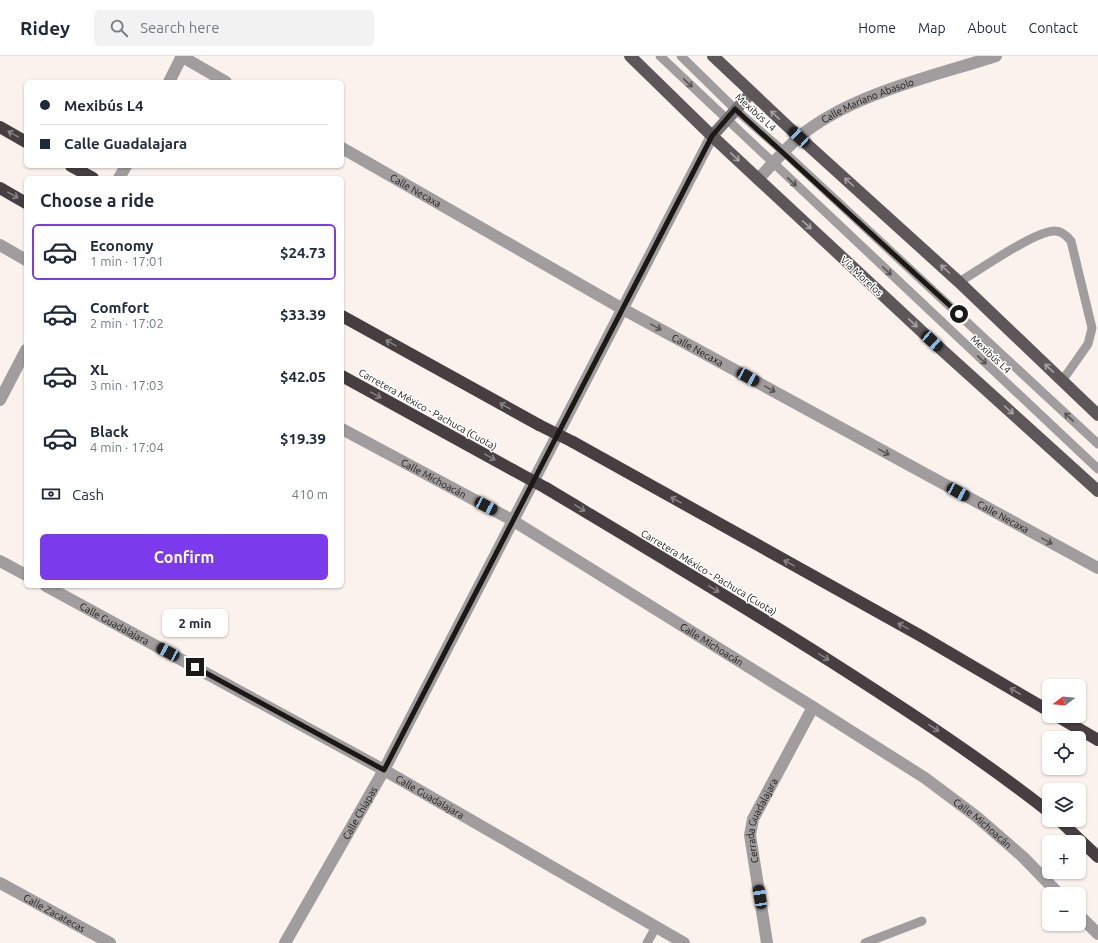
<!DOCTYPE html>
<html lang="en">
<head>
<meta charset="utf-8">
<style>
  :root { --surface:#fff; --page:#f2f2f3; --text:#1f2937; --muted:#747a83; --line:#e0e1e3; --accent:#7c3aed }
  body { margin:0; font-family:Ubuntu,sans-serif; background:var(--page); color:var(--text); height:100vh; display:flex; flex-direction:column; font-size:15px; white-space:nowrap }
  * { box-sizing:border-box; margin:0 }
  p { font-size:13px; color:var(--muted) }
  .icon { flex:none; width:22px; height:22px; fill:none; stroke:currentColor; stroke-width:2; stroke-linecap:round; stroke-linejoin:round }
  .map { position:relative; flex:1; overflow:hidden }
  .side { position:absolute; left:24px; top:120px; width:320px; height:412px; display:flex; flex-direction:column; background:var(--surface); border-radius:6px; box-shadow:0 1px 3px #0004 }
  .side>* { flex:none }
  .banner { position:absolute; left:24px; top:24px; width:320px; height:88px; border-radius:6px; box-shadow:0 1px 3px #0004; display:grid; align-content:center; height:88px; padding:0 16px; background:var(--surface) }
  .needle { width:26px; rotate:254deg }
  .tools { position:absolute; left:1042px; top:623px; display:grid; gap:8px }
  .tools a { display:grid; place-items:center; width:44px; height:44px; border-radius:6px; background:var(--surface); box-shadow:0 1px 3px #0004; font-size:20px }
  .end { position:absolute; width:18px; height:18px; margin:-9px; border:5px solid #1b1816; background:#fff; box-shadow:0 0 0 2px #fff }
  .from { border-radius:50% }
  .bubble { position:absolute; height:28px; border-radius:6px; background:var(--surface); box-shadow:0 1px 3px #0004; font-size:13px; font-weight:700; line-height:28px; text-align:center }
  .car { position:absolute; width:12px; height:24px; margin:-12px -6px; border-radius:5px; box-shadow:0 0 3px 1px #0007; background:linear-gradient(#222 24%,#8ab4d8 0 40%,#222 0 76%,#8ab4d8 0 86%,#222 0) }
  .banner b { display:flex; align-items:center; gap:14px; height:38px; font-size:15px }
  .banner b+b { border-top:1px solid var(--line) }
  .banner i { width:10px; height:10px; background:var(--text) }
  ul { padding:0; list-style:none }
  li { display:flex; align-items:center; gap:12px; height:56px; margin:0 8px 6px; padding:0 8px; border:2px solid transparent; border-radius:6px }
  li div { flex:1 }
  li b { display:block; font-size:15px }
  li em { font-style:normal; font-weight:700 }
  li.active { border-color:var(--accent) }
  li>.icon { width:36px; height:36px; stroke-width:1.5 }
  h2 { padding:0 16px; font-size:18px; line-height:48px }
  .pay { display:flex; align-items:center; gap:10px; height:44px; padding:0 16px; font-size:15px }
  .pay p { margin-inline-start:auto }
  .action { display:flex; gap:8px; margin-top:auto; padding:8px 16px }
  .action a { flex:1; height:46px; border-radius:6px; background:var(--accent); color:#fff; font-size:16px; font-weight:700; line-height:46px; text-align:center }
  header { display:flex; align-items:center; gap:24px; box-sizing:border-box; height:56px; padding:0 20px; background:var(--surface); border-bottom:1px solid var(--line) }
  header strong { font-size:19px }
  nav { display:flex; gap:22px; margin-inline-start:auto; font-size:14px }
  .search { width:280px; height:36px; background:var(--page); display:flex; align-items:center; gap:10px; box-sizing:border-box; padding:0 14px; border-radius:6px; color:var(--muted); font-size:15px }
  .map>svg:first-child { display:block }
</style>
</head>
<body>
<header>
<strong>Ridey</strong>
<div class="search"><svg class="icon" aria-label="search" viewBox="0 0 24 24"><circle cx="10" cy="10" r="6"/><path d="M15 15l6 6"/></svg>Search here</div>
<nav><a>Home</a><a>Map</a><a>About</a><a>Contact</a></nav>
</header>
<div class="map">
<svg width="1098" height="887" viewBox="0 0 1098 887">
  <rect width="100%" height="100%" fill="#fbf2ee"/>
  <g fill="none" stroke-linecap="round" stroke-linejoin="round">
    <path stroke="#a19d9e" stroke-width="9" d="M 660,0 L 1098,413
      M 681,0 L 735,53 L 784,96 L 1098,388
      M 959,226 C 978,215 1036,174 1055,175 C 1062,175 1067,180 1071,185 L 1092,272 L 1088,288 L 1062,325
      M 647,887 L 656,871
      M 865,887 L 922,865"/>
    <g stroke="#a19d9e" stroke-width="12">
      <path d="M 181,0 L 226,26"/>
      <path d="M 169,26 L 182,0"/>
      <path id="s1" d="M 342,92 L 621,252 L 1098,512"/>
      <path d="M 119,122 L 126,110"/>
      <path id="s2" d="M 758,123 C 772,109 784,94 799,81 C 850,38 934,20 996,0"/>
      <path d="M 0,189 L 26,204"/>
      <path d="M 0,344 L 26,294"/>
      <path id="s3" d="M 342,373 L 512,464 L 813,651 L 925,722 L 977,761 L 1023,801 L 1059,838"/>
      <path d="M 0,505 L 26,519"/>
      <path id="s4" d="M 46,530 L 384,714 L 684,887"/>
      <path id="s5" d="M 0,827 L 110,887"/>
      <path d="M 1079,859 L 1098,878"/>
      <path id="s6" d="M 285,887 L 384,714 L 712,80"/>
      <path id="s7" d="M 767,887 L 750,779 L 753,763 L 813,651"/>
    </g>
    <path stroke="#797475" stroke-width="12" d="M 712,80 L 751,37"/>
    <path stroke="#5e5759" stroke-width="12" d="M 630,0 L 712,80 L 932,285 L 1098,435
      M 713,0 L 799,81 L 959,226 L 1098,359"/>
    <path stroke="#463e41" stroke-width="12" d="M 0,71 L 26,86
      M 71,110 L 93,122
      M 0,132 L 26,147
      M 342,260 L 539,369
      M 342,320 L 513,414
      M 573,386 L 921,580 L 1049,655
      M 546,432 C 641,489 737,546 830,605 C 905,653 979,701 1049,756
      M 1057,660 L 1098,684
      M 1059,764 L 1098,801"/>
    <path stroke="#463e41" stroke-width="12" d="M 539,369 L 573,386
      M 513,414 L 546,432"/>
  </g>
  <defs><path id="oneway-shaft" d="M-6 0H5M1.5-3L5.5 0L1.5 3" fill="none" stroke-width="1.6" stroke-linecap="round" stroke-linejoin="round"/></defs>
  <g stroke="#575453">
    <use href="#oneway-shaft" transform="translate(688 27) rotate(44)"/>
    <use href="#oneway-shaft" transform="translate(792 126) rotate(43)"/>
    <use href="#oneway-shaft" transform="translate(887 215) rotate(43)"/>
    <use href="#oneway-shaft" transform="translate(656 271) rotate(29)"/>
    <use href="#oneway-shaft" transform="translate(982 304) rotate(43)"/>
    <use href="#oneway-shaft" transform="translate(770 333) rotate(29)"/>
    <use href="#oneway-shaft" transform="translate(1069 361) rotate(-137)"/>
    <use href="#oneway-shaft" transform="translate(884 396) rotate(29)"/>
    <use href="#oneway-shaft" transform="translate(1047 485) rotate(29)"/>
  </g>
  <g stroke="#a6a3a4">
    <use href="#oneway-shaft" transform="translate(775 59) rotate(-137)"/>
    <use href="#oneway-shaft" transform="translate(735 101) rotate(43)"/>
    <use href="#oneway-shaft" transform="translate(849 126) rotate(-138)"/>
    <use href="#oneway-shaft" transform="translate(807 169) rotate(43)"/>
    <use href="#oneway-shaft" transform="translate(945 213) rotate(-138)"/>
    <use href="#oneway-shaft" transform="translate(913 267) rotate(43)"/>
    <use href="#oneway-shaft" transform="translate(1049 312) rotate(-137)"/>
    <use href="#oneway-shaft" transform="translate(1009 354) rotate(42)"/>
  </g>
  <g stroke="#878284">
    <use href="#oneway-shaft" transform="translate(13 78) rotate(-151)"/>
    <use href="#oneway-shaft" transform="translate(13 139) rotate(29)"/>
    <use href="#oneway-shaft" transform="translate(391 287) rotate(-151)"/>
    <use href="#oneway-shaft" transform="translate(376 339) rotate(29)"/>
    <use href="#oneway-shaft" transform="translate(505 350) rotate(-151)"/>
    <use href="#oneway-shaft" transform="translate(490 401) rotate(29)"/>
    <use href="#oneway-shaft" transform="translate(676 444) rotate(-151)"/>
    <use href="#oneway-shaft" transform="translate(580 452) rotate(31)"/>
    <use href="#oneway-shaft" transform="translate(789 507) rotate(-151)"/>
    <use href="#oneway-shaft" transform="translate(714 533) rotate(31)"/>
    <use href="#oneway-shaft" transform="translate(903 570) rotate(-151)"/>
    <use href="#oneway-shaft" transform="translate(824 601) rotate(32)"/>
    <use href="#oneway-shaft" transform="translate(1015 635) rotate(-150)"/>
    <use href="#oneway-shaft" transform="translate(934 672) rotate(33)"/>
  </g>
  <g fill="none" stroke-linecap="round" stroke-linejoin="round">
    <path stroke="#1b1816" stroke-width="5" d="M 195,611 L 384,714 L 712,80 L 735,53 L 959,258"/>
  </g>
  <g text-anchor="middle" stroke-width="3" stroke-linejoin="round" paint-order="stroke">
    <g font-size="10" fill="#1b1816" stroke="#fff">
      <text dy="4" stroke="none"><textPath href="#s2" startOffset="137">Calle Mariano Abasolo</textPath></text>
      <text transform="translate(756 56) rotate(42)" y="4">Mexibús L4</text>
      <text dy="4" stroke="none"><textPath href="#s1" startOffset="85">Calle Necaxa</textPath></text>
      <text transform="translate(862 220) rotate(43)" y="4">Vía Morelos</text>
      <text dy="4" stroke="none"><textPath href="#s1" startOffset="409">Calle Necaxa</textPath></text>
      <text transform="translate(991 298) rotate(43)" y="4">Mexibús L4</text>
      <text transform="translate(428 353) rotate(29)" y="4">Carretera México - Pachuca (Cuota)</text>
      <text dy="4" stroke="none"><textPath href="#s3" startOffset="104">Calle Michoacán</textPath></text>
      <text dy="4" stroke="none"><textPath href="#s1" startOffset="757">Calle Necaxa</textPath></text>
      <text transform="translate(709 516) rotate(31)" y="4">Carretera México - Pachuca (Cuota)</text>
      <text dy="4" stroke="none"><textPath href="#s4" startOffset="78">Calle Guadalajara</textPath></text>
      <text dy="4" stroke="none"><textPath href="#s3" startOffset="428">Calle Michoacán</textPath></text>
      <text dy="4" stroke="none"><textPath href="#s4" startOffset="438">Calle Guadalajara</textPath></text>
      <text dy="4" stroke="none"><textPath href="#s6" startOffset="150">Calle Chiapas</textPath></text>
      <text dy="4" stroke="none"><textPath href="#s7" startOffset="126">Cerrada Guadalajara</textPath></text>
      <text dy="4" stroke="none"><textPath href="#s3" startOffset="753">Calle Michoacán</textPath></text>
      <text dy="4" stroke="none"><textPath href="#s5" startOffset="62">Calle Zacatecas</textPath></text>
    </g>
  </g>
</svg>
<div class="tools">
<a><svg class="needle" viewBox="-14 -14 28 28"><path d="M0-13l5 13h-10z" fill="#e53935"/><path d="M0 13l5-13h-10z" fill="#747a83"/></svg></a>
<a><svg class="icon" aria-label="locate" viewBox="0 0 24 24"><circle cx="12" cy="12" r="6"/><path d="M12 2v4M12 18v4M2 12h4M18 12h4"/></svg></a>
<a><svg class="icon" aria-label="layers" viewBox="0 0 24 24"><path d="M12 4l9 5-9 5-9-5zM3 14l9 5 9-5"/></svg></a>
<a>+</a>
<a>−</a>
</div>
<i class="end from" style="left:959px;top:258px"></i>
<i class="end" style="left:195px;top:611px"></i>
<div class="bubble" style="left:162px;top:553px;width:66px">2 min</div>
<i class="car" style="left:799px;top:81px;rotate:313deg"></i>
<i class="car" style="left:932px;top:285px;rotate:132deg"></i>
<i class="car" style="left:748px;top:321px;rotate:119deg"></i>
<i class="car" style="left:958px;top:436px;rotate:119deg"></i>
<i class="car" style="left:486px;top:450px;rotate:118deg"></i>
<i class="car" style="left:168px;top:596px;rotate:298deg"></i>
<i class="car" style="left:760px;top:841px;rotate:351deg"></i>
<div class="banner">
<b><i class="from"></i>Mexibús L4</b>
<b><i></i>Calle Guadalajara</b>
</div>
<section class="side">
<h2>Choose a ride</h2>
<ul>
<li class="active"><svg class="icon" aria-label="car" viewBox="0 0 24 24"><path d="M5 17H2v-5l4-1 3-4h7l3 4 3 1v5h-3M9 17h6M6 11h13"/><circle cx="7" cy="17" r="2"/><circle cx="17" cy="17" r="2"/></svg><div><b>Economy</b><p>1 min · 17:01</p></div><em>$24.73</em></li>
<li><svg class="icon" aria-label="car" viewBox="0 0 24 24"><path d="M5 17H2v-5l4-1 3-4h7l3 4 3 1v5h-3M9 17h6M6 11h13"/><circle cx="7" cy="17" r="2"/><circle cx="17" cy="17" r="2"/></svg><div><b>Comfort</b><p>2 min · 17:02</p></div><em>$33.39</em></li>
<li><svg class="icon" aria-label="car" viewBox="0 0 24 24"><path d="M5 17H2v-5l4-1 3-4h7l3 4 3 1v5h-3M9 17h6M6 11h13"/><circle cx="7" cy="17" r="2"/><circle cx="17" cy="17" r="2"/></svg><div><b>XL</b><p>3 min · 17:03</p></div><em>$42.05</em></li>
<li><svg class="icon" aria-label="car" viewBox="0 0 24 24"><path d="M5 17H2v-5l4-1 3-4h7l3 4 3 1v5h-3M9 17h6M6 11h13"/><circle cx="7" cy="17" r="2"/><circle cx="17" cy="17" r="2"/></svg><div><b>Black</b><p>4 min · 17:04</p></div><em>$19.39</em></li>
</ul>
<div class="pay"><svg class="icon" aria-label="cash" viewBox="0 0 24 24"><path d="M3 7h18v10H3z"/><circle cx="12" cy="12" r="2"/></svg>Cash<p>410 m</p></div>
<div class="action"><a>Confirm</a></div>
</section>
</div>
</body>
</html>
